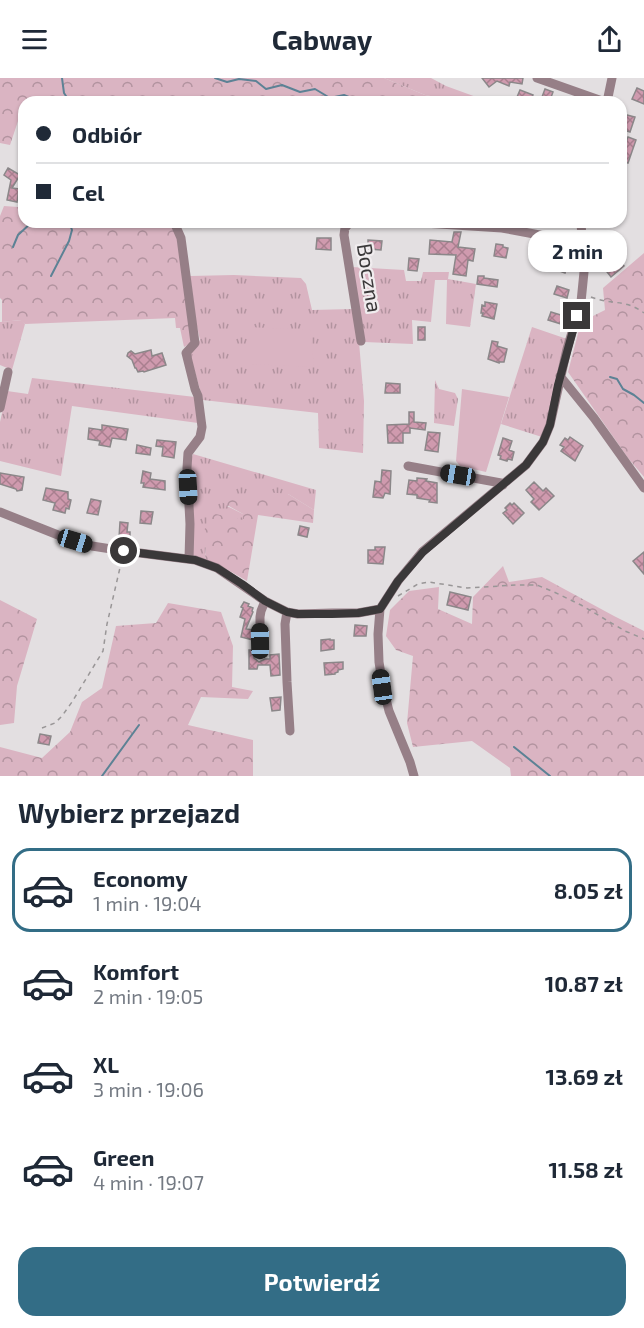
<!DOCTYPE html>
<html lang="pl">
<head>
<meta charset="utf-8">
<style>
  :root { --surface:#fff; --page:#f6f6f7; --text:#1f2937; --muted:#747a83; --line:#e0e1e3; --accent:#336d86 }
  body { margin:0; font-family:"Exo 2",sans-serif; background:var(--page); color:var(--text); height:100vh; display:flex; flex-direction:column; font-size:22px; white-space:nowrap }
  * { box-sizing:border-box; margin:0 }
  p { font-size:20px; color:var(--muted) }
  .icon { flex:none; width:33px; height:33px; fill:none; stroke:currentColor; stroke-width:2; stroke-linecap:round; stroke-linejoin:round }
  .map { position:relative; height:698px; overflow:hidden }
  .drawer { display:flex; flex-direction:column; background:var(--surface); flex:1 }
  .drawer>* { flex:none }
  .top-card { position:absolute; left:18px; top:18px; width:609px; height:132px; border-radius:18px; box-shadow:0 2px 4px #0004; display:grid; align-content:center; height:132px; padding:0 18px; background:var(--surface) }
  .end { position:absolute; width:27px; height:27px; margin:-14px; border:8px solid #3a3839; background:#fff; box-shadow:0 0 0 3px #fff }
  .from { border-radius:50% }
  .bubble { position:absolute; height:42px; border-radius:18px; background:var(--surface); box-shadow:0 2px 4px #0004; font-size:20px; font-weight:700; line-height:42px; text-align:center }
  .car { position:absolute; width:18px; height:36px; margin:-18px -9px; border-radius:8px; box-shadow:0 0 4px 2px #0007; background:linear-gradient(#222 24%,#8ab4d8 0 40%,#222 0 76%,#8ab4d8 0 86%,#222 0) }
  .top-card b { display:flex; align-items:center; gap:21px; height:57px; font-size:22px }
  .top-card b+b { border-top:2px solid var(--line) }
  .top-card i { width:15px; height:15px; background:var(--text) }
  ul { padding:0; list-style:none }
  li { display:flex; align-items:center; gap:18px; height:84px; margin:0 12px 9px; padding:0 6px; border:3px solid transparent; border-radius:18px }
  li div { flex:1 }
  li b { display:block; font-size:22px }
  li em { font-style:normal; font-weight:700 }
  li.selected { border-color:var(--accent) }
  li>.icon { width:54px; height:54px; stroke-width:1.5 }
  h2 { padding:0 18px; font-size:27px; line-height:72px }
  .primary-button { display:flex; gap:12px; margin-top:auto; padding:12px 18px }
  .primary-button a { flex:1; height:69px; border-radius:18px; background:var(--accent); color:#fff; font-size:24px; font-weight:700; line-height:69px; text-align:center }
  header { display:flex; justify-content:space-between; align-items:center; height:78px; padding:0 18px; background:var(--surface); font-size:27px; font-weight:700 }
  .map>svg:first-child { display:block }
</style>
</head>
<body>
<header><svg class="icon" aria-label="menu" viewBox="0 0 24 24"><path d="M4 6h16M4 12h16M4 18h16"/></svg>Cabway<svg class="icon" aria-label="share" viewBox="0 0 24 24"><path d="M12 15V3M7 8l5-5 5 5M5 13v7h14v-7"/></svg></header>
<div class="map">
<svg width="644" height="698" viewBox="0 0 644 698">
  <defs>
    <pattern id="grass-tufts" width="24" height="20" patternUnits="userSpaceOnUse" patternTransform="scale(1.5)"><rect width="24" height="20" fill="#dab4c2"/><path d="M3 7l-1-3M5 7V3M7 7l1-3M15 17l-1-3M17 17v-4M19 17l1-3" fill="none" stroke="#b2939f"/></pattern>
    <pattern id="forest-crowns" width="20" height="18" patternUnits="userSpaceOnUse" patternTransform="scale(1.5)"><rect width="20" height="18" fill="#dab4c2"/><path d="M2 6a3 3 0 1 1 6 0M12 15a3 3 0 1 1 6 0" fill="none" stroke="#b2939f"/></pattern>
    <pattern id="building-cross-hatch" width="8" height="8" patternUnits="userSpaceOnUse" patternTransform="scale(1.5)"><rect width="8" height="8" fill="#cf9aae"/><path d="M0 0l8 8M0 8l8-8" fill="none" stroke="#a97f8f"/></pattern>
  </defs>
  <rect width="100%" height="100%" fill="#e3dfe1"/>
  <path fill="url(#grass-tufts)" d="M 384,0 L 431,0 L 446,8 L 490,24 L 463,24 L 425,17 Z
    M 352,189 L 404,192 L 406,203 L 421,203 L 423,194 L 449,194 L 448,201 L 476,206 L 470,249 L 446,246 L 447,202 L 435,202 L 431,244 L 412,242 L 413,266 L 364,264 Z
    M 234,197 L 301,200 L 306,206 L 312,232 L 353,231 L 359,264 L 364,323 L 363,375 L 319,370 L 318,335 L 203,322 L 190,277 L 200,262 L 196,244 L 190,198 Z
    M 22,242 L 25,246 L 12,292 L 0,287 L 0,244 Z
    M 532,249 L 567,261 L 555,303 L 546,349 L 542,359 L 501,346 Z
    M 32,300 L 195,319 L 198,345 L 72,328 L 61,398 L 0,383 L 0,344 L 7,313 L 28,316 Z
    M 435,302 L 439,311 L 455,315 L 458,321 L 454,348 L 434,345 Z
    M 193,376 L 316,412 L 314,432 L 288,416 L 227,428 L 243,436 L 243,442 L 206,468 L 205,482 L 193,477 L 191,382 Z"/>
  <path fill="url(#forest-crowns)" d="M 0,0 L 384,0 L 425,17 L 463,24 L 24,24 L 24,50 L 19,40 L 10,67 L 0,65 Z
    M 24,112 L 24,144 L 170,144 L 177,160 L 192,264 L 184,269 L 180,250 L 176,250 L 175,240 L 25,246 L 21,242 L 2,244 L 2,222 L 0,220 L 0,138 L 4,128 L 18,129 Z
    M 644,175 L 644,399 L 628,380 L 568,294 L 581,244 L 605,232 L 603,210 Z
    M 266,414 L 288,416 L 314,432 L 313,445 L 258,437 L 247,503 L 221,488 L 205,482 L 206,468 L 202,458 L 211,435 L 243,442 L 243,436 L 220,423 L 223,417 Z
    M 503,488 L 509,504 L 542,499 L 614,538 L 644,553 L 644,698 L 511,698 L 510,690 L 472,663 L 413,669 L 407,645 L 413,578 L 396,572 L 386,558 L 390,532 L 409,513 L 439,509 L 438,531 L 472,546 L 473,519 Z
    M 0,522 L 37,541 L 17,608 L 14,645 L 0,647 Z
    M 168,525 L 221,534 L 233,568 L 232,609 L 253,613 L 248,621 L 201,619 L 188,647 L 253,662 L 253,698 L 0,698 L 0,669 L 42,680 L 70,654 L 82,624 L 102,610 L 116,548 L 156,545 Z"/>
  <path fill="#dab4c2" d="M 251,249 L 310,252 L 314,289 L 251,286 Z
    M 462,311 L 509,319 L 486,394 L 460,388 L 456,383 Z"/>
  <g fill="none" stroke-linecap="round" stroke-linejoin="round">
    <path stroke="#5c8295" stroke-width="2" d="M 62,0 L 64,15 L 70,24
      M 215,0 L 227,4 L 239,1 L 256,3 L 266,11 L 282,7 L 300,14 L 315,11 L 330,20 L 344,17 L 361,24
      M 13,169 L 18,157 L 32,144
      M 51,198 L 69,163 L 72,152 L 69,144
      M 610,299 L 617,301 L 623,311 L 634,317 L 644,325
      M 514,669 L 550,698
      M 102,698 L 139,647"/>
  </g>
  <path fill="url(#building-cross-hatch)" stroke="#8b8789" stroke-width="1.5" d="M 482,0 L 523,0 L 522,6 L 510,4 L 509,8 L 497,3 L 489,9 Z
    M 637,10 L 644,13 L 644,26 L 632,21 Z
    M 545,11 L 553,14 L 550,22 L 542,19 Z
    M 520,12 L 533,17 L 530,24 L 517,19 Z
    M 623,36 L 635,39 L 630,54 L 621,51 Z
    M 628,59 L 636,62 L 628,85 L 621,83 L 621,73 L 622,74 Z
    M 8,90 L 20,97 L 12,110 L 19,111 L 17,124 L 7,122 L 11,102 L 4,97 Z
    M 454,154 L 461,154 L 458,169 L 475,171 L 473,183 L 468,182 L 466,198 L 453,196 L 456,177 L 429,176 L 430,162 L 452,164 Z
    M 604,157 L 611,157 L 611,162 L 618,161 L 619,173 L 604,174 Z
    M 317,160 L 331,160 L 331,172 L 316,171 Z
    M 368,162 L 382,163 L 381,172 L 368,171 Z
    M 496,166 L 503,167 L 503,169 L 508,170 L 506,180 L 494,178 Z
    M 563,178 L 571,180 L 568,191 L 566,191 L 565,195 L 557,192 Z
    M 617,179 L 624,188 L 611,199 L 604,190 Z
    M 409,180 L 419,181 L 417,193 L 408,192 Z
    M 478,198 L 484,198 L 484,200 L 498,202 L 497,209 L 477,206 Z
    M 557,208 L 569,212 L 567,220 L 554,216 Z
    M 485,224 L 497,226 L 494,241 L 482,238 L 483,235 L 481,235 L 482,227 L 485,228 Z
    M 551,234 L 564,238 L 561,246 L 548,242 Z
    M 418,249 L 425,249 L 425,262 L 418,262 Z
    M 492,263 L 498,264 L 497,268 L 507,271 L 504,284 L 499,284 L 499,285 L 488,281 Z
    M 151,272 L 152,278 L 162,275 L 166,287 L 144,294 L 143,293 L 138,294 L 136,290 L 135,290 L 132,282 L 127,278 L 128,275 L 131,273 L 135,276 Z
    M 386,305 L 400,306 L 400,315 L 385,315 Z
    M 409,334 L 414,334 L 414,344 L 426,345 L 425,352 L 410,350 L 410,355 L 403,355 L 403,365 L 388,365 L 387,347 L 409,346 Z
    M 102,347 L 128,351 L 126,362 L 112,360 L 110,369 L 99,367 L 100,363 L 88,361 L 89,350 L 102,352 Z
    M 428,354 L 440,355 L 438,374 L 425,372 Z
    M 570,359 L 583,368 L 575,383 L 561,373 L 564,369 L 560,367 L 565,360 L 568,362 Z
    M 503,360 L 512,363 L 509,372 L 514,374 L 512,382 L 508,381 L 507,383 L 500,381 L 501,378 L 498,377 Z
    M 157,362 L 176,364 L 174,380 L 162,378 L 163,369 L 156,368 Z
    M 137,367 L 151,370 L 150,377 L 136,375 Z
    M 382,392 L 391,393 L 390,416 L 385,415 L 383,420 L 373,419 L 375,403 L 381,404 Z
    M 143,393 L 151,395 L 150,401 L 165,403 L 165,412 L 143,409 L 144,405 L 141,405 Z
    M 0,395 L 24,399 L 22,412 L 17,413 L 16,411 L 0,406 Z
    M 417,400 L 427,401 L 426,403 L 437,405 L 437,425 L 429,424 L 430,422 L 417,420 L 417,417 L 407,416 L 409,402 L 417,403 Z
    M 534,404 L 543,413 L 546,410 L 554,418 L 539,432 L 531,424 L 534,421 L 526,412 Z
    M 46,410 L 68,414 L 68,421 L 71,422 L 69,431 L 66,430 L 65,435 L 53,432 L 55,425 L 43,422 Z
    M 91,421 L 101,423 L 98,437 L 87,435 Z
    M 510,425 L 512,427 L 514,425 L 524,435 L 513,446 L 503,435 L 507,432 L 505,430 Z
    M 141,433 L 153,434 L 151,446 L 140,445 Z
    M 120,444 L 128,445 L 127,454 L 130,454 L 130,460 L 119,460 Z
    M 300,448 L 309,450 L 307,459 L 298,457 Z
    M 375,469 L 385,469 L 383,486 L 368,485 L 368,472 L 375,472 Z
    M 644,474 L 644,496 L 633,483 Z
    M 450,514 L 471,519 L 468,532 L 447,527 Z
    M 244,524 L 249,526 L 248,528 L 253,530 L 252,533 L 253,534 L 246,551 L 253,552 L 253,562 L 241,559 L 245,541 L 240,539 L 243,530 L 241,529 Z
    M 355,547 L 367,548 L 366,558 L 354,558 Z
    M 330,561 L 330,562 L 334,562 L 334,571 L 321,573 L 321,562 Z
    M 249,572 L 253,572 L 254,580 L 259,584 L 265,581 L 270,581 L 270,577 L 279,576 L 280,597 L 271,598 L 270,587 L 258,587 L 257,591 L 249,591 Z
    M 343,584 L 343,591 L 338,592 L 338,594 L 335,595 L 335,596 L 325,597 L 324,585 Z
    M 281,619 L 280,632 L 272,633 L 270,620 Z
    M 40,656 L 51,658 L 49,667 L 38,665 Z"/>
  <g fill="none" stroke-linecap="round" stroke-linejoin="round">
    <path stroke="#999697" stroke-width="1.5" stroke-dasharray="4.5 4.5" stroke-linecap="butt" d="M 591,219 C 611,227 626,221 644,235
      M 398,518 L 418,506 L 429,504 L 467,510 L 516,507 L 537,507 L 554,514 L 581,527 L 625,553 L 644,561
      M 42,650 L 55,645 L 62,638 L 72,624 L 103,573 L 107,546 L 122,481"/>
    <path stroke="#967f87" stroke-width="9" d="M 537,0 L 605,24
      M 607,24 L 612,0
      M 174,144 L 181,160 L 195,265 L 186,275 L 195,311 L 198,318 L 202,349 L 200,359 L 188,375 L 187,390 L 190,446 L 189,481
      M 350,144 L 345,150 L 344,157 L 361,263
      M 408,144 L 502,150 L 545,158 L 582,158
      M 560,298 L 594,340 L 644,410
      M 0,330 L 8,294
      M 408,388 L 501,405 L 503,407
      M 0,434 L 58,457 L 92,468 L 124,473 L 195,482 L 217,490 L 265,523 L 287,534 L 298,536 L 332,535 L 358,535 L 380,531
      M 287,534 L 285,546 L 287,604 L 290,653
      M 260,577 L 260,539 L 261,533 L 265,523
      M 414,698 L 410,684 L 389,633 L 383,609 L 379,584 L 378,556 L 380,531 L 398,503 L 422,474 L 526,387 L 543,364 L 550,347 L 567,271 L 581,224 L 584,194 L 581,144"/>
  </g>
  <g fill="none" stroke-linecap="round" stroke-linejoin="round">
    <path stroke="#3a3839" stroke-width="8" d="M 124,473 L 195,482 L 217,490 L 242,506 L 265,523 L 287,534 L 298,536 L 332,536 L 358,535 L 380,531 L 398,503 L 423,474 L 526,387 L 543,364 L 550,347 L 558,307 L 577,238"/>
  </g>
  <g text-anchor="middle" stroke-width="4.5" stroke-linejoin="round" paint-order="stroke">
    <g font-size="21" fill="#3a3839" stroke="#f0ecee">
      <text transform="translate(369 200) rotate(81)" y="7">Boczna</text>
    </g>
  </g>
</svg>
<i class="end from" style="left:124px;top:473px"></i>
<i class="end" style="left:577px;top:238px"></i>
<div class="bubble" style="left:528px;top:152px;width:99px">2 min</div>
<i class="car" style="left:458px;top:397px;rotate:280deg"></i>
<i class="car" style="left:188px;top:409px;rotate:177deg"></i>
<i class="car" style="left:75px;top:463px;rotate:107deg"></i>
<i class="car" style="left:260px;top:563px;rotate:359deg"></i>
<i class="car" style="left:382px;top:609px;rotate:352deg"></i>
<div class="top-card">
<b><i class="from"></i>Odbiór</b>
<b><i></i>Cel</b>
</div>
</div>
<section class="drawer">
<h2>Wybierz przejazd</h2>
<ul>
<li class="selected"><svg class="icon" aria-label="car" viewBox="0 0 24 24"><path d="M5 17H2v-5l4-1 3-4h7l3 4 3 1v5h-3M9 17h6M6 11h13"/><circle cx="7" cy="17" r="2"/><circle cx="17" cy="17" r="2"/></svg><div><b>Economy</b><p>1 min · 19:04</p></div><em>8.05 zł</em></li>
<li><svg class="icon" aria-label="car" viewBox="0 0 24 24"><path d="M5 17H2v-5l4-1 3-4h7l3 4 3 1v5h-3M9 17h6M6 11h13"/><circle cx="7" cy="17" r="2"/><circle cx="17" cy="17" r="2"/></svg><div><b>Komfort</b><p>2 min · 19:05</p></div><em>10.87 zł</em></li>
<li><svg class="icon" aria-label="car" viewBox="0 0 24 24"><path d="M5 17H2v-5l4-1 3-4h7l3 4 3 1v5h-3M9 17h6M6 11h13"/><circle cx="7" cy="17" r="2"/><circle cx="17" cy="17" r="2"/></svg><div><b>XL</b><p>3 min · 19:06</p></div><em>13.69 zł</em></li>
<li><svg class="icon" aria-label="car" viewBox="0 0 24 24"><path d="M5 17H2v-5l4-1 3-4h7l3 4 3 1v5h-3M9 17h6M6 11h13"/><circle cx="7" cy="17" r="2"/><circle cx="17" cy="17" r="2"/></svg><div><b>Green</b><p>4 min · 19:07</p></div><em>11.58 zł</em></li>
</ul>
<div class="primary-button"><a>Potwierdź</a></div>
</section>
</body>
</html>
